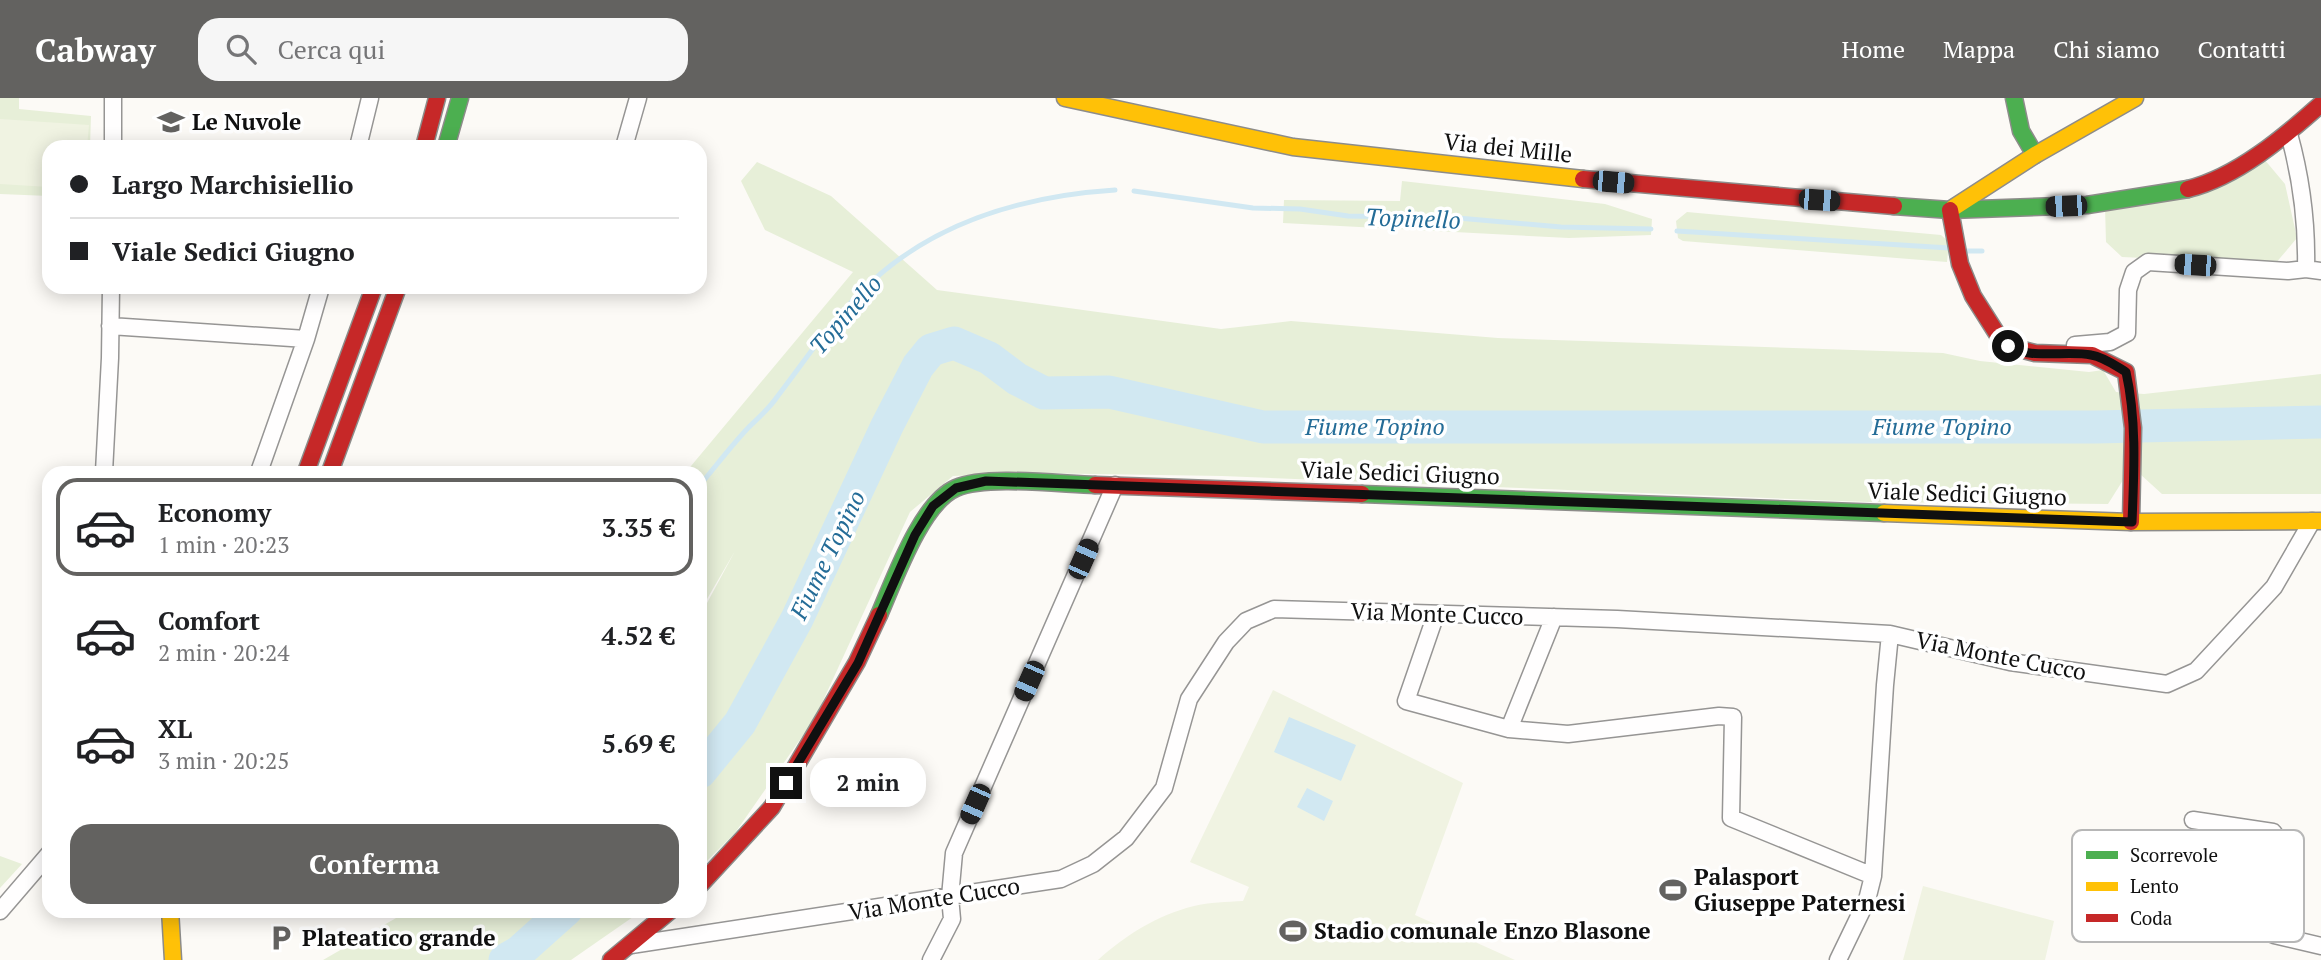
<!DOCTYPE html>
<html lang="it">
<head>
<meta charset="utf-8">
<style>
  :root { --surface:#fff; --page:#f6f6f6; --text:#202124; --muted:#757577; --line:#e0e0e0; --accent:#636260 }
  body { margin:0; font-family:"PT Serif",serif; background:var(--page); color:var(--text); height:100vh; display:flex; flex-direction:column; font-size:26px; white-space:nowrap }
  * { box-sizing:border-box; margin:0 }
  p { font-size:23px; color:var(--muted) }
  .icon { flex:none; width:38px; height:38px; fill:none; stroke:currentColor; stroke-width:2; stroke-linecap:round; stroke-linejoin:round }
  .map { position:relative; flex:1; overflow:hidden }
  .drawer { position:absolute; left:42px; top:368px; width:665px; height:452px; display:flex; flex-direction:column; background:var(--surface); border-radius:21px; box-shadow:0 4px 18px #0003 }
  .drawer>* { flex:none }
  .guide { position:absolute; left:42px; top:42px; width:665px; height:154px; border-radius:21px; box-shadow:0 4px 18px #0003; display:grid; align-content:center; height:154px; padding:0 28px; background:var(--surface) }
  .end { position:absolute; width:32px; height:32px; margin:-16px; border:9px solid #101010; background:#fff; box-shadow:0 0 0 4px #fff }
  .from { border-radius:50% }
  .bubble { position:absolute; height:49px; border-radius:21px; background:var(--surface); box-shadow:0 4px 18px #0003; font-size:23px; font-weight:800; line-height:49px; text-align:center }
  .car { position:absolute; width:21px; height:42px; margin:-21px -10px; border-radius:9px; box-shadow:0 0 5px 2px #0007; background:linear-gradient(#222 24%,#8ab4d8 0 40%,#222 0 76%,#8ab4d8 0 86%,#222 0) }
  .guide b { display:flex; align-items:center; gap:24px; height:66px; font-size:26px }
  .guide b+b { border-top:2px solid var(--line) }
  .guide i { width:18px; height:18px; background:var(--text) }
  ul { padding:12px 0 0; list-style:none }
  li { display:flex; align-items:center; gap:21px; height:98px; margin:0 14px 10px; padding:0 14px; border:4px solid transparent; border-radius:21px }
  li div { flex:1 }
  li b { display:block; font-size:26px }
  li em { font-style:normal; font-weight:800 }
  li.active { border-color:var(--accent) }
  li>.icon { width:63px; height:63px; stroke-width:1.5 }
  .cta { display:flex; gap:14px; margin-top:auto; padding:14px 28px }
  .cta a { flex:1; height:80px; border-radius:21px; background:var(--accent); color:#fff; font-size:28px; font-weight:800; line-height:80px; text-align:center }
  header { display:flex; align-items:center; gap:42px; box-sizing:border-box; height:98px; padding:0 35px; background:var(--accent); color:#fff }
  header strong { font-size:33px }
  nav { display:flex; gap:38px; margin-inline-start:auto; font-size:24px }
  .search { width:490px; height:63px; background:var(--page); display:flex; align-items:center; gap:18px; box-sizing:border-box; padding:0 24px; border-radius:21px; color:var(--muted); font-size:26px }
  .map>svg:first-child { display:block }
</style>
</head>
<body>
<header>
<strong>Cabway</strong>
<div class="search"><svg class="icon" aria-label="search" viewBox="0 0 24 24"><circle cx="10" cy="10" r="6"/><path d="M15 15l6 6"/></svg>Cerca qui</div>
<nav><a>Home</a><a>Mappa</a><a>Chi siamo</a><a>Contatti</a></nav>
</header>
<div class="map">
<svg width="2321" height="862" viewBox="0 0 2321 862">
  <rect width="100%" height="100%" fill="#fcfaf6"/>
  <path fill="#e7efd8" d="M 0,0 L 19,0 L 19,11 L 91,18 L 90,49 L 49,49 L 49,98 L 0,96 Z
    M 2264,61 L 2285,86 L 2297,140 L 2275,166 L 2122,159 L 2106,144 L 2105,109 Z
    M 757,64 L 831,98 L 937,192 L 1221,231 L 1291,223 L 1498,240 L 1943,255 L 1980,263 L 2089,274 L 2103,272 L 2116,294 L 2144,296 L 2321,276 L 2321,396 L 2162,396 L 2140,376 L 2125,379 L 2108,406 L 1868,404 L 1222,378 L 1031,375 L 953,378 L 910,414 L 815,620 L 735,735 L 700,770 L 700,518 L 735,453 L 700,513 L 700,374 L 686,374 L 853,174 L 765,132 L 741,83 Z
    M 1402,83 L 1605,106 L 1652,121 L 1651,137 L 1569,140 L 1283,125 L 1284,102 L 1400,103 Z
    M 1687,114 L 1941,137 L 1949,144 L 1947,164 L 1683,143 L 1678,140 L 1676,123 Z
    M 0,758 L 22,766 L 0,790 Z
    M 410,812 L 643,812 L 571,862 L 323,862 Z"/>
  <path fill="#f0f3e2" d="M 0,21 L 89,27 L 87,49 L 49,49 L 49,89 L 0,86 Z
    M 1273,592 L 1463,685 L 1415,817 L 1515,862 L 1098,862 C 1126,837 1157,817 1194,808 C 1209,804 1227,804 1243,803 L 1249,789 L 1190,764 Z
    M 1923,788 L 2054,823 L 2045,862 L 1903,862 Z"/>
  <path fill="#d1e8f2" d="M 1289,619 L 1356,647 L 1341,683 L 1274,654 Z
    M 1307,690 L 1333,703 L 1324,723 L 1297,709 Z"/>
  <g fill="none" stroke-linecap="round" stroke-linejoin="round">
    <path stroke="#d1e8f2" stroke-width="5" d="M 1134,93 L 1253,110 L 1300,111 L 1348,118 L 1458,120 L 1561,129 L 1651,131
      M 1677,133 L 1949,150
      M 1967,153 L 1982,153
      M 700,387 C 716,368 731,348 748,330 C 758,320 769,311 777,299 C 804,264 829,226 860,195 C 927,126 1021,98 1115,92"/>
    <path stroke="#d1e8f2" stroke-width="33" d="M 700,674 L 740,625 L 797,521 L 887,328 L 918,268 L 931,252 L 954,245 L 989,260 L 1017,281 L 1044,295 L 1109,294 L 1263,329 L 2095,329 L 2321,324
      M 505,862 L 519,854 L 566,812"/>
    <defs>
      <path id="street" d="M 2289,36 C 2301,79 2307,126 2306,171
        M 113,49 L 113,0
        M 358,49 L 370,0
        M 624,49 L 638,0
        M 110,228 L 306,241
        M 2075,247 L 2110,244 L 2127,235 L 2128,192 L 2134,174 L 2148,164 L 2288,173 L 2306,171 L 2321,173
        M 104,374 L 110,260 L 111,189
        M 259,374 L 306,241 L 321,189
        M 1436,516 L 1406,603 L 1509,631 L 1568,636 L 1719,618 L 1733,619 L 1731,720 L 1873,778 L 1885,587 L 1890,536
        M 1509,631 L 1554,519
        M 2193,722 L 2273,734 L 2278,741 L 2268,829 L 2274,837 L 2321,848
        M 0,813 L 49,756
        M 631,847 L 1061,781 L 1093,766 L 1126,740 L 1164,690 L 1189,601 L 1226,544 L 1246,523 L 1274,511 L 1617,521 L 1890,536 L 2010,564 L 2167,586 L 2196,573 L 2274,489 L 2312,423
        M 931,862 L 952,821 L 950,799 L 954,755 L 1115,387
        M 1838,862 L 1867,802 L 1873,778"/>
      <path id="fast" d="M 2014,0 L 2021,33 L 2035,57
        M 446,49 L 460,0
        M 1894,108 L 1950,112 L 2087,107 L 2188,91
        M 1362,396 L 1884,415
        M 879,517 C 894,483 921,405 956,390 C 986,377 1060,386 1095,387"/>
      <path id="slow" d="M 1065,0 L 1293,49 L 1583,81
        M 1953,110 L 2035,57 L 2135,0
        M 1884,415 L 2131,424 L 2321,423
        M 170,812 L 173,862"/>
      <path id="jam" d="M 424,49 L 437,0
        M 1583,81 L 1894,108
        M 2188,91 C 2237,79 2284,39 2321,6
        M 1950,112 L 1960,166 L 1973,198 L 1999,239 L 2008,248 L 2035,255 L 2092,257 L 2126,274 L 2133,330 L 2131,424
        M 306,374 L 374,189
        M 330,374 L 398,189
        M 1095,387 L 1362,396
        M 700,787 L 772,709 L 857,564 L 879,517
        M 611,862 L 671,812"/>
    </defs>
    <use href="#street" stroke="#969594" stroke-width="19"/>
    <use href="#fast" stroke="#8d8c8a" stroke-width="19"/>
    <use href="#slow" stroke="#8d8c8a" stroke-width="19"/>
    <use href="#jam" stroke="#8d8c8a" stroke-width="19"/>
    <use href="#street" stroke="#fffefe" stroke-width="16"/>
    <use href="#fast" stroke="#4caf50" stroke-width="16"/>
    <use href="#slow" stroke="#ffc107" stroke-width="16"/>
    <use href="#jam" stroke="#c62828" stroke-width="16"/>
  </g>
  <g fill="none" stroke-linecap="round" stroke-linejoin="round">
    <path stroke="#101010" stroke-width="9" d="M 786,685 L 858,565 L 915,437 L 933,408 L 956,390 L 986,383 L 2132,424 C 2134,375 2137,323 2126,274 C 2116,268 2104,259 2091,257 C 2068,252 2028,262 2008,248"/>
  </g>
  <defs>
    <symbol id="school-bare" viewBox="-9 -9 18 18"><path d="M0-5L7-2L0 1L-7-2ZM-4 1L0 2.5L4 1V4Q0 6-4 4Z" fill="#636260" stroke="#fff" stroke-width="2.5" paint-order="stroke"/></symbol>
    <symbol id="stadium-bare" viewBox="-9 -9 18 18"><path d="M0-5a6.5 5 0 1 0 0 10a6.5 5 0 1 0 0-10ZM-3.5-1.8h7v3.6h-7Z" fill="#636260" stroke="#fff" stroke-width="2.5" paint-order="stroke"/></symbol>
    <symbol id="parking-bare" viewBox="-9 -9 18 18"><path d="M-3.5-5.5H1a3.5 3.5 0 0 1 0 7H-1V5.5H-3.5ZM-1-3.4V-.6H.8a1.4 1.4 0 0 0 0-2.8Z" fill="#636260" stroke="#fff" stroke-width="2.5" paint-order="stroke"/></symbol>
  </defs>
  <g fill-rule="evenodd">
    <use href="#school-bare" x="152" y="5" width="38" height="38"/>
    <use href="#stadium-bare" x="1654" y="773" width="38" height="38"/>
    <use href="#stadium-bare" x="1274" y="814" width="38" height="38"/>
    <use href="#parking-bare" x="262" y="821" width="38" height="38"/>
  </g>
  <g text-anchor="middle" stroke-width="7" stroke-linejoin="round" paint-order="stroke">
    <g font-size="23" font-weight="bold" fill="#101010" stroke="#fff" text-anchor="start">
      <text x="192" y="32">Le Nuvole</text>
      <text x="1694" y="787">Palasport<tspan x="1694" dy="26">Giuseppe Paternesi</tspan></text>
      <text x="1314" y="841">Stadio comunale Enzo Blasone</text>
      <text x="302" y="848">Plateatico grande</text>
    </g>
    <g font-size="23" fill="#101010" stroke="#fff">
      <text transform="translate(1508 50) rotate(6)" y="8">Via dei Mille</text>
      <text transform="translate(1400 375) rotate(2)" y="8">Viale Sedici Giugno</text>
      <text transform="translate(1967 396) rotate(2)" y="8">Viale Sedici Giugno</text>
      <text transform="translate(1437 516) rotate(2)" y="8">Via Monte Cucco</text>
      <text transform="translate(2001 558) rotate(11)" y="8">Via Monte Cucco</text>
      <text transform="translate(934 801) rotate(-9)" y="8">Via Monte Cucco</text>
    </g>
    <g font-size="24" font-style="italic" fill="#246c97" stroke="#fff">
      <text transform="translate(1413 121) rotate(2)" y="8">Topinello</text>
      <text transform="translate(846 217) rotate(-49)" y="8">Topinello</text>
      <text x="1375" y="337">Fiume Topino</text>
      <text x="1942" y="337">Fiume Topino</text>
      <text transform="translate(828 457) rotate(-64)" y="8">Fiume Topino</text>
    </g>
  </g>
  <rect x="2072" y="732" width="232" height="112" rx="10" fill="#fff" stroke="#b7b7b7" stroke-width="2"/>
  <rect x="2086" y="753" width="32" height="8" fill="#4caf50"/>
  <rect x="2086" y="784" width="32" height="9" fill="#ffc107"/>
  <rect x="2086" y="816" width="32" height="8" fill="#c62828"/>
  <g font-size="19" fill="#101010">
    <text x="2130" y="764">Scorrevole</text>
    <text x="2130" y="795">Lento</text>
    <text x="2130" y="827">Coda</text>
  </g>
</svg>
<i class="end from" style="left:2008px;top:248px"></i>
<i class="end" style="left:786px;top:685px"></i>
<div class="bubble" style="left:810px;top:660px;width:116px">2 min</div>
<i class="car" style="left:1613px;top:84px;rotate:95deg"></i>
<i class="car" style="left:1819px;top:102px;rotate:94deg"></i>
<i class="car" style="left:2066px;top:108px;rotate:268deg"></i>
<i class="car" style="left:2195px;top:167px;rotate:274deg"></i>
<i class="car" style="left:1083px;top:461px;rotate:24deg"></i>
<i class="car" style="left:1029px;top:583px;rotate:204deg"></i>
<i class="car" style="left:975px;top:706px;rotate:204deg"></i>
<div class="guide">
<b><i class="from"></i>Largo Marchisiellio</b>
<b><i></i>Viale Sedici Giugno</b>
</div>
<section class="drawer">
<ul>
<li class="active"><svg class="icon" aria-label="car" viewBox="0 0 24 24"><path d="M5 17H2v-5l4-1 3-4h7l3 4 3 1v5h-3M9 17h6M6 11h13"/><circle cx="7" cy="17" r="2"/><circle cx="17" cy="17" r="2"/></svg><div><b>Economy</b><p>1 min · 20:23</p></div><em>3.35 €</em></li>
<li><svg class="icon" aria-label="car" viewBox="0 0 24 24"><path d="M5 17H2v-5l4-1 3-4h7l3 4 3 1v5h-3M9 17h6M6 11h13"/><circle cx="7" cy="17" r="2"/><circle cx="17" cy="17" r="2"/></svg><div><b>Comfort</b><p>2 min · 20:24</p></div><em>4.52 €</em></li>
<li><svg class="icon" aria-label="car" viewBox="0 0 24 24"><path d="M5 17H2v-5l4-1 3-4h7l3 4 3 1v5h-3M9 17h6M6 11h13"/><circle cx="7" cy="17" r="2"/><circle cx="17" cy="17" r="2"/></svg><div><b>XL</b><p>3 min · 20:25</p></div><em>5.69 €</em></li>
</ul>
<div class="cta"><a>Conferma</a></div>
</section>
</div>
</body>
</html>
